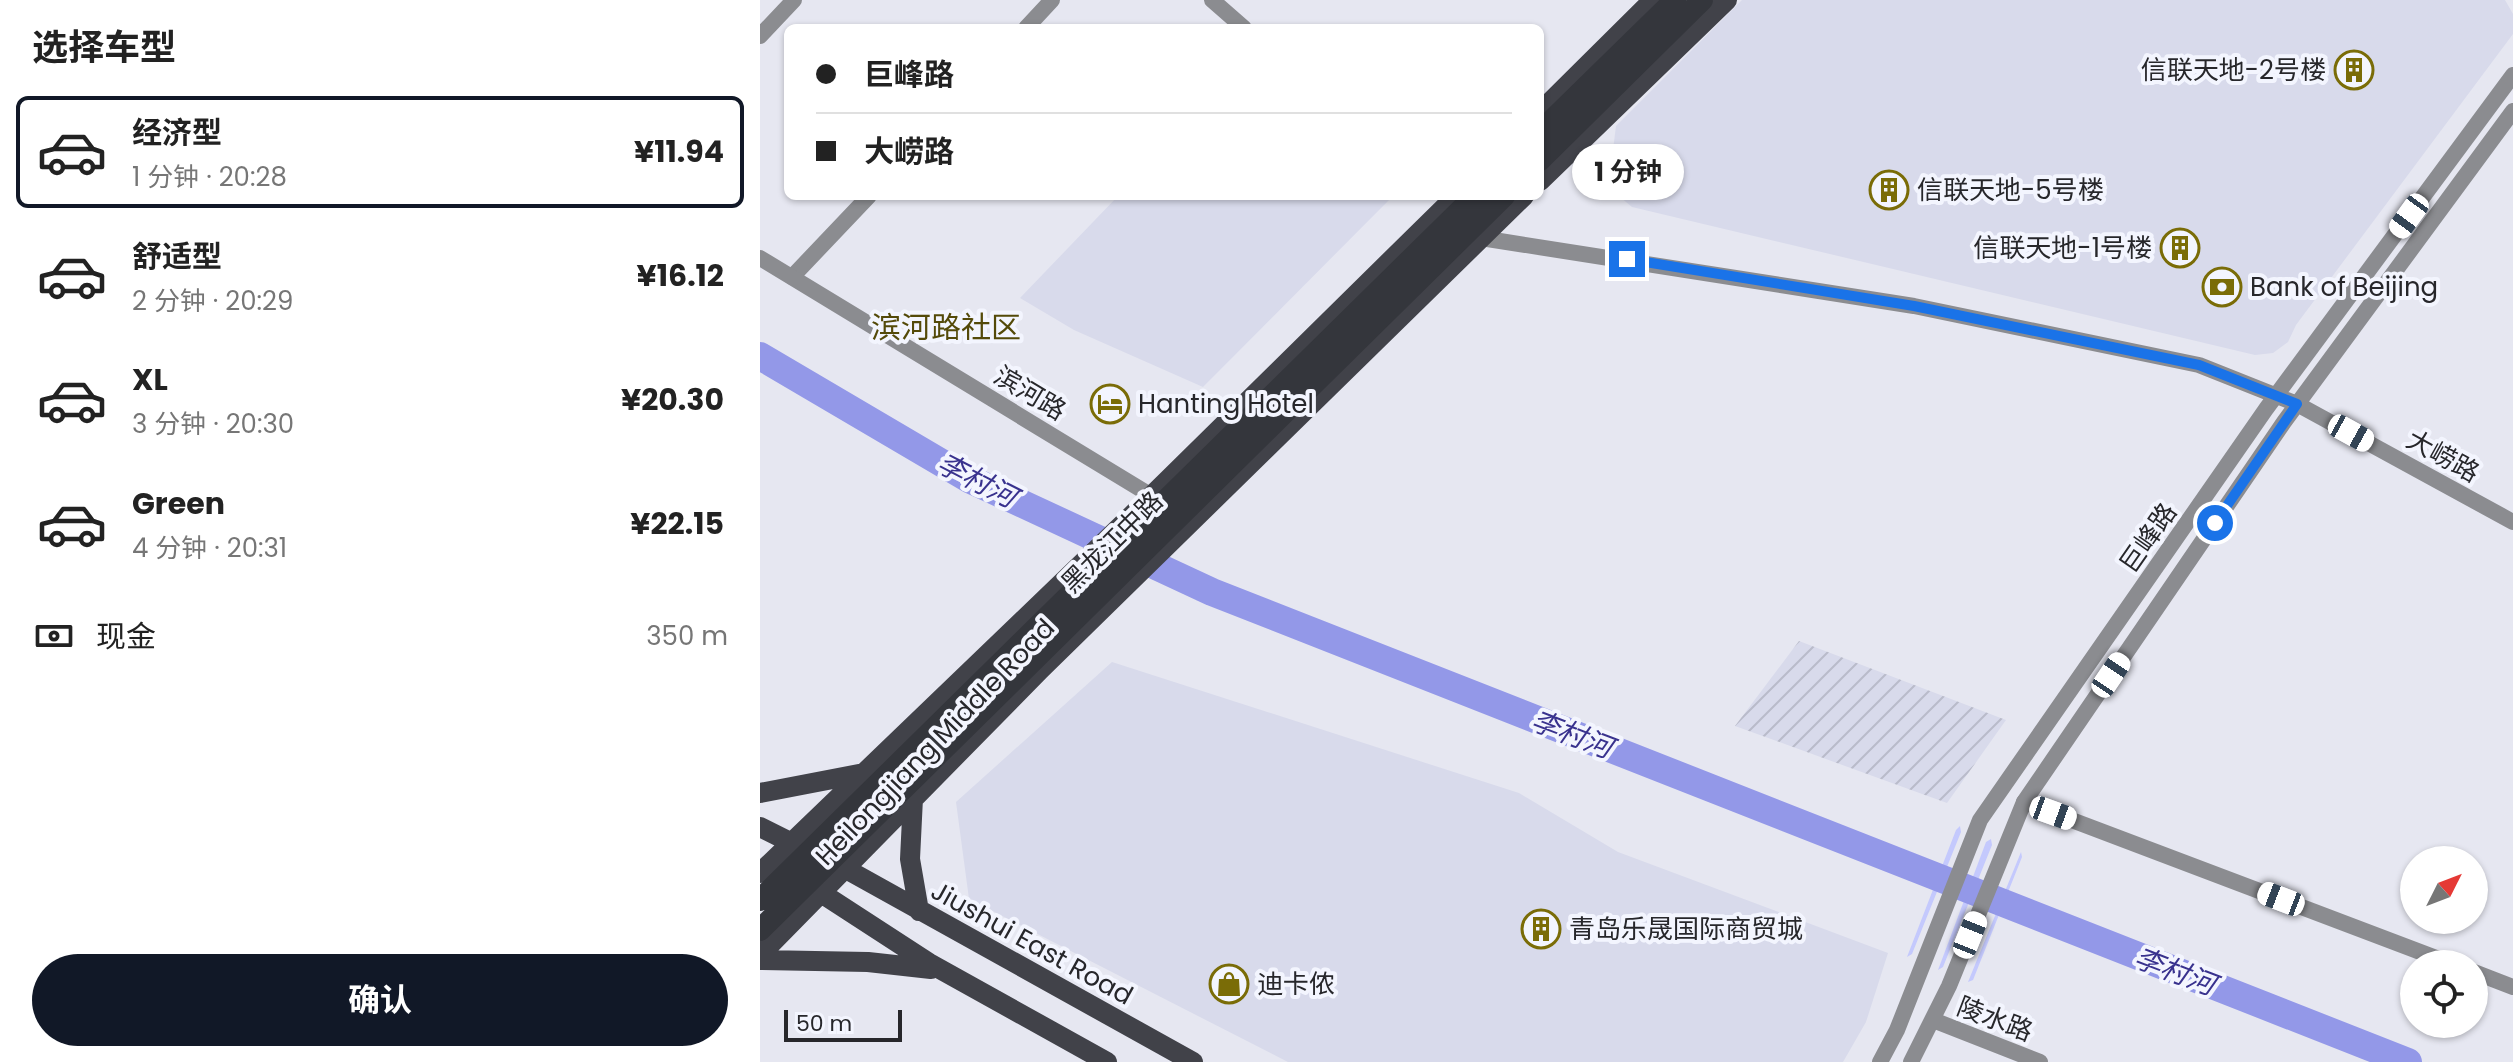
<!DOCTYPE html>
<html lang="zh">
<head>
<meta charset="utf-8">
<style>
  :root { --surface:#fff; --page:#f6f6f6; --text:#222; --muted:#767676; --line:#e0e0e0; --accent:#111827 }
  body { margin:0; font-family:Poppins,"Noto Sans SC",sans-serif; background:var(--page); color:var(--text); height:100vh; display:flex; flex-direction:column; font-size:30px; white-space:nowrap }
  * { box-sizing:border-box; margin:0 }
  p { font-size:26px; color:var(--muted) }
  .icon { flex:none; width:44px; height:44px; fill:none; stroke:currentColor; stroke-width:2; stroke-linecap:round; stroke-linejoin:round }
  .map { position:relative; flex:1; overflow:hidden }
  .panel { display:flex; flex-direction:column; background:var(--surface); width:760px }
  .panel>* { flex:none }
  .top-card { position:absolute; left:24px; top:24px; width:760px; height:176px; border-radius:12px; box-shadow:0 2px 6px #0004; display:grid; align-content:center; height:176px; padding:0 32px; background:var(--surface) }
  .needle { width:52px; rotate:48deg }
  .buttons { position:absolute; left:1640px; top:846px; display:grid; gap:16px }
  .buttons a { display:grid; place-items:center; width:88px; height:88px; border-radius:50%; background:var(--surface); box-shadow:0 2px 6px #0004; font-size:40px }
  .scale { position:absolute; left:24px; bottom:20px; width:118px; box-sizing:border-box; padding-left:8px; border:4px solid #27272b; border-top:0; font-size:22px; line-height:28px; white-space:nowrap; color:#27272b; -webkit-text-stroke:6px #f3f5fe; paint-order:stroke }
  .end { position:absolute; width:36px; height:36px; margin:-18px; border:10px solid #1a73e8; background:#fff; box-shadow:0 0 0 4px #fff }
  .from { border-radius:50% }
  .bubble { position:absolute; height:56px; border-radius:28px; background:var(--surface); box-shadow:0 2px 6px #0004; font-size:26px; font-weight:700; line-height:56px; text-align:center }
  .car { position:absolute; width:24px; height:48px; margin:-24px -12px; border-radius:10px; box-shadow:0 0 6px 2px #0007; background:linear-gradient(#fff 24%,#345 0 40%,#fff 0 76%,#345 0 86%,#fff 0) }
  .top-card b { display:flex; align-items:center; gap:28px; height:76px; font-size:30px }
  .top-card b+b { border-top:2px solid var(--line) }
  .top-card i { width:20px; height:20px; background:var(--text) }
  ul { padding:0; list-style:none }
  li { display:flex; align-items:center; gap:24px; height:112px; margin:0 16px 12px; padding:0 16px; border:4px solid transparent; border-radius:12px }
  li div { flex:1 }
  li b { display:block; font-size:30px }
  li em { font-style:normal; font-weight:700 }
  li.active { border-color:var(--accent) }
  li>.icon { width:72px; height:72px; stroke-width:1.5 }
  h2 { padding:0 32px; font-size:36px; line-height:96px }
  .pay { display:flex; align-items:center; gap:20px; height:88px; padding:0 32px; font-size:30px }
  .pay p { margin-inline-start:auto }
  .button { display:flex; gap:16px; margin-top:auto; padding:16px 32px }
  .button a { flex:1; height:92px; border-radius:48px; background:var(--accent); color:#fff; font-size:32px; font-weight:700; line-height:92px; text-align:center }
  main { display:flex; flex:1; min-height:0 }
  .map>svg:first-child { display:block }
</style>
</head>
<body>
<main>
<section class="panel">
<h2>选择车型</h2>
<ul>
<li class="active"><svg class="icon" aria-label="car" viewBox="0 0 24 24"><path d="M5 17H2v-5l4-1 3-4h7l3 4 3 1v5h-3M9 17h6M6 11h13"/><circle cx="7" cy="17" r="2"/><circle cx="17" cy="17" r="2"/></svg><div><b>经济型</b><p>1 分钟 · 20:28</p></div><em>¥11.94</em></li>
<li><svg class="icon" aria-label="car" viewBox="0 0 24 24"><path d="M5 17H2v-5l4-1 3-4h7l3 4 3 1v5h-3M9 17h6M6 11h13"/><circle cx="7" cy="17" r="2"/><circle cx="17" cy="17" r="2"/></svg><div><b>舒适型</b><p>2 分钟 · 20:29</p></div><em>¥16.12</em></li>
<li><svg class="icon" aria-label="car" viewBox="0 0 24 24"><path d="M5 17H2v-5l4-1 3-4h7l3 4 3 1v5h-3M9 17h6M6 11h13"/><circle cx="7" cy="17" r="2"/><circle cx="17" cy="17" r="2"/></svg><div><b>XL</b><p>3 分钟 · 20:30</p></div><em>¥20.30</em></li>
<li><svg class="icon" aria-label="car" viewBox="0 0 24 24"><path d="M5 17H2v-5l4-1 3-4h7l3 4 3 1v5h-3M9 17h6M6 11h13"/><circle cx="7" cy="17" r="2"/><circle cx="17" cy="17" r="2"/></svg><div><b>Green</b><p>4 分钟 · 20:31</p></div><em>¥22.15</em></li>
</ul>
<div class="pay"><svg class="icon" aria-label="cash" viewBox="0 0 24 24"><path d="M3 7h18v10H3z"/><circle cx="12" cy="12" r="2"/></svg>现金<p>350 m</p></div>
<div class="button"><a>确认</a></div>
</section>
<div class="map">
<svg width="1753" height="1062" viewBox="0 0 1753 1062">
  <defs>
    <pattern id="industrial-furrows" width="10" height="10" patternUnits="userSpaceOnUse" patternTransform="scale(2)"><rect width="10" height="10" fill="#d8daeb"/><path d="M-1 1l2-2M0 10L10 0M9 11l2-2" fill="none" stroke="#b9bbca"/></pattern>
  </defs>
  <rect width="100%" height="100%" fill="#e6e7f1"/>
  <path fill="#d8daeb" d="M 982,0 L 1745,0 L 1753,14 L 1753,34 L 1536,325 L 1528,342 L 1513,353 L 1495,355 L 872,207 L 860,197 L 856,183 L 852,158 L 856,126 Z
    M 358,196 L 631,196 L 632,197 L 443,387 L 314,330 L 260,298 Z
    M 352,662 L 759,793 L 858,852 L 1128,953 L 1106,1022 L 1083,1062 L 528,1062 L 209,899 L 196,802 Z"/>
  <path fill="url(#industrial-furrows)" d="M 1039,641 L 1246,720 L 1187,803 L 975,726 Z"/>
  <path fill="#c4c9fd" d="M 1200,826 L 1201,832 L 1152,954 L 1147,957 L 1196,830 Z
    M 1231,839 L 1232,845 L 1183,967 L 1178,970 L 1226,842 Z
    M 1261,852 L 1262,857 L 1213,980 L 1208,982 Z"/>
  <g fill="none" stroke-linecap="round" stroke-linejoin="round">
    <path stroke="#9398e8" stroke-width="28" d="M 0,356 L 209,479 L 452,592 L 1648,1062"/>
    <path stroke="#8b8c90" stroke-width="16" d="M 266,28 L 292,0
      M 32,277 L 109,196
      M 1264,802 L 1692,964
      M 1714,972 L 1753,987
      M 1173,1020 L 1280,1062"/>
    <path stroke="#8b8c90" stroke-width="16" d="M 452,0 L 484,28
      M 0,36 L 34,0
      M 715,233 L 721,238 L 1154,306 L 1439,365 L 1537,404 L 1753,522
      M 0,258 L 400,501
      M 1120,1062 L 1137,1030 L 1220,820 L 1506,409 L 1753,75
      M 1151,1062 L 1189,986 L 1264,802 L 1524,422 L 1753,111"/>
    <path stroke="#414249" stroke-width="20" d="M 780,112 L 893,0
      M 780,181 L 967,0
      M 0,793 L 104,773
      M 153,798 L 150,859 L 159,911
      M 0,827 L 40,847
      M 77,864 L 433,1062
      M 0,873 L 367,520 L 696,196
      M 52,887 L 169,963 L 347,1062
      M 0,955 L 280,670 L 764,196
      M 0,960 L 108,962 L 171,969"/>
    <path stroke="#34363c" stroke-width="22" d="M 780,132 L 915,0
      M 780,160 L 942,0"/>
    <path stroke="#34363c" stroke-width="22" d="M 0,900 L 715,196
      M 0,930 L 744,196"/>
  </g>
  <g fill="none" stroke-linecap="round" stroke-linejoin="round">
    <path stroke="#1a73e8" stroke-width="10" d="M 867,259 L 1154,306 L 1439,365 L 1537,404 L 1455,523"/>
  </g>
  <defs>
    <symbol id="building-ring" viewBox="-11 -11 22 22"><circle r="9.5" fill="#f3f5fe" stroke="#7a6c07" stroke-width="1.5"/><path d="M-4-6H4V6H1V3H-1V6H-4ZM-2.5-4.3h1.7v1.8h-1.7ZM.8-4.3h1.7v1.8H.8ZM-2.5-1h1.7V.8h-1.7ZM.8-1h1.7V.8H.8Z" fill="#7a6c07"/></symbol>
    <symbol id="bank-ring" viewBox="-11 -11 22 22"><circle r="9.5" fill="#f3f5fe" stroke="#7a6c07" stroke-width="1.5"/><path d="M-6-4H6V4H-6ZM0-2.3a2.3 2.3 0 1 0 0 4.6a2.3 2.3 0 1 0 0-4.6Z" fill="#7a6c07"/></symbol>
    <symbol id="hotel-ring" viewBox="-11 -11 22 22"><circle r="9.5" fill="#f3f5fe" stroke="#7a6c07" stroke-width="1.5"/><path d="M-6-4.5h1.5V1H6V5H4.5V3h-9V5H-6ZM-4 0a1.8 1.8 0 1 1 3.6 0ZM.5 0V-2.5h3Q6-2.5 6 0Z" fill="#7a6c07"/></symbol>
    <symbol id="shop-ring" viewBox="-11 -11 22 22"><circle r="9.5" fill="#f3f5fe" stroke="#7a6c07" stroke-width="1.5"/><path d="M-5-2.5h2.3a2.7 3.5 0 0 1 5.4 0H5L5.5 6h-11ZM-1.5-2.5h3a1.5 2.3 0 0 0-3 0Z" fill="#7a6c07"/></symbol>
  </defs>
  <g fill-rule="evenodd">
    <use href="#building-ring" x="1572" y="48" width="44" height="44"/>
    <use href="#building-ring" x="1107" y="168" width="44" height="44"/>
    <use href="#building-ring" x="1398" y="226" width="44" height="44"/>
    <use href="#bank-ring" x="1440" y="265" width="44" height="44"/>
    <use href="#hotel-ring" x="328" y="382" width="44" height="44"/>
    <use href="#building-ring" x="759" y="907" width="44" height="44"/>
    <use href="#shop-ring" x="447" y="962" width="44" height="44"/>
  </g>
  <g text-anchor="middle" stroke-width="8" stroke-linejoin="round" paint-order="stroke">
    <g font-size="26" fill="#27272b" stroke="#f3f5fe" text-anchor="start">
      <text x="1566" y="79" text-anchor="end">信联天地-2号楼</text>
      <text x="1157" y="199">信联天地-5号楼</text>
      <text x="1392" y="257" text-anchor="end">信联天地-1号楼</text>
      <text x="1490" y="296">Bank of Beijing</text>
      <text x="378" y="413">Hanting Hotel</text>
      <text x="809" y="938">青岛乐晟国际商贸城</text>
      <text x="497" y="993">迪卡侬</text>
    </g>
    <g font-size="26" fill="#27272b" stroke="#f3f5fe">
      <text transform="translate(270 393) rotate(31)" y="9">滨河路</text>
      <text transform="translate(1683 456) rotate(29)" y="9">大崂路</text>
      <text transform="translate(1388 538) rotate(-55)" y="9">巨峰路</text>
      <text transform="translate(352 542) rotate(-45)" y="9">黑龙江中路</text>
      <text transform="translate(175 742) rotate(-46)" y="9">Heilongjiang Middle Road</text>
      <text transform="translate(272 943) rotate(29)" y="9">Jiushui East Road</text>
      <text transform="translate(1235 1019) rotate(21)" y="9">陵水路</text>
    </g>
    <g font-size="28" font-style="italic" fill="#39328e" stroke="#f3f5fe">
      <text transform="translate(217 480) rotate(27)" y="10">李村河</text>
      <text transform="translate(812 734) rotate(21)" y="10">李村河</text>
      <text transform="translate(1415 971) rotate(21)" y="10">李村河</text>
    </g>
    <g font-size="30" fill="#544a09" stroke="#f3f5fe">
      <text x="186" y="338">滨河路社区</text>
    </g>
  </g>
</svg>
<div class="buttons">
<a><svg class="needle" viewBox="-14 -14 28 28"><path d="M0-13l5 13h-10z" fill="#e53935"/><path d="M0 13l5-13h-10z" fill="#767676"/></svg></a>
<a><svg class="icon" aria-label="locate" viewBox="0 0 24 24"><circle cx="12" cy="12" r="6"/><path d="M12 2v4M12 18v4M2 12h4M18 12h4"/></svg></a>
</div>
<div class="scale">50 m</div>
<i class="end from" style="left:1455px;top:523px"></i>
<i class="end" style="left:867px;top:259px"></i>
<div class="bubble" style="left:812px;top:144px;width:112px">1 分钟</div>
<i class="car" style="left:1649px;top:216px;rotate:216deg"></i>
<i class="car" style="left:1591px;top:433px;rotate:119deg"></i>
<i class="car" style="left:1351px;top:675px;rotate:34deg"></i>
<i class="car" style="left:1293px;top:813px;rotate:110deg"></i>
<i class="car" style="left:1521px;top:899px;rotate:291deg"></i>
<i class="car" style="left:1210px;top:935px;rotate:22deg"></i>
<div class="top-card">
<b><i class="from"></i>巨峰路</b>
<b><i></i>大崂路</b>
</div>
</div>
</main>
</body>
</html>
